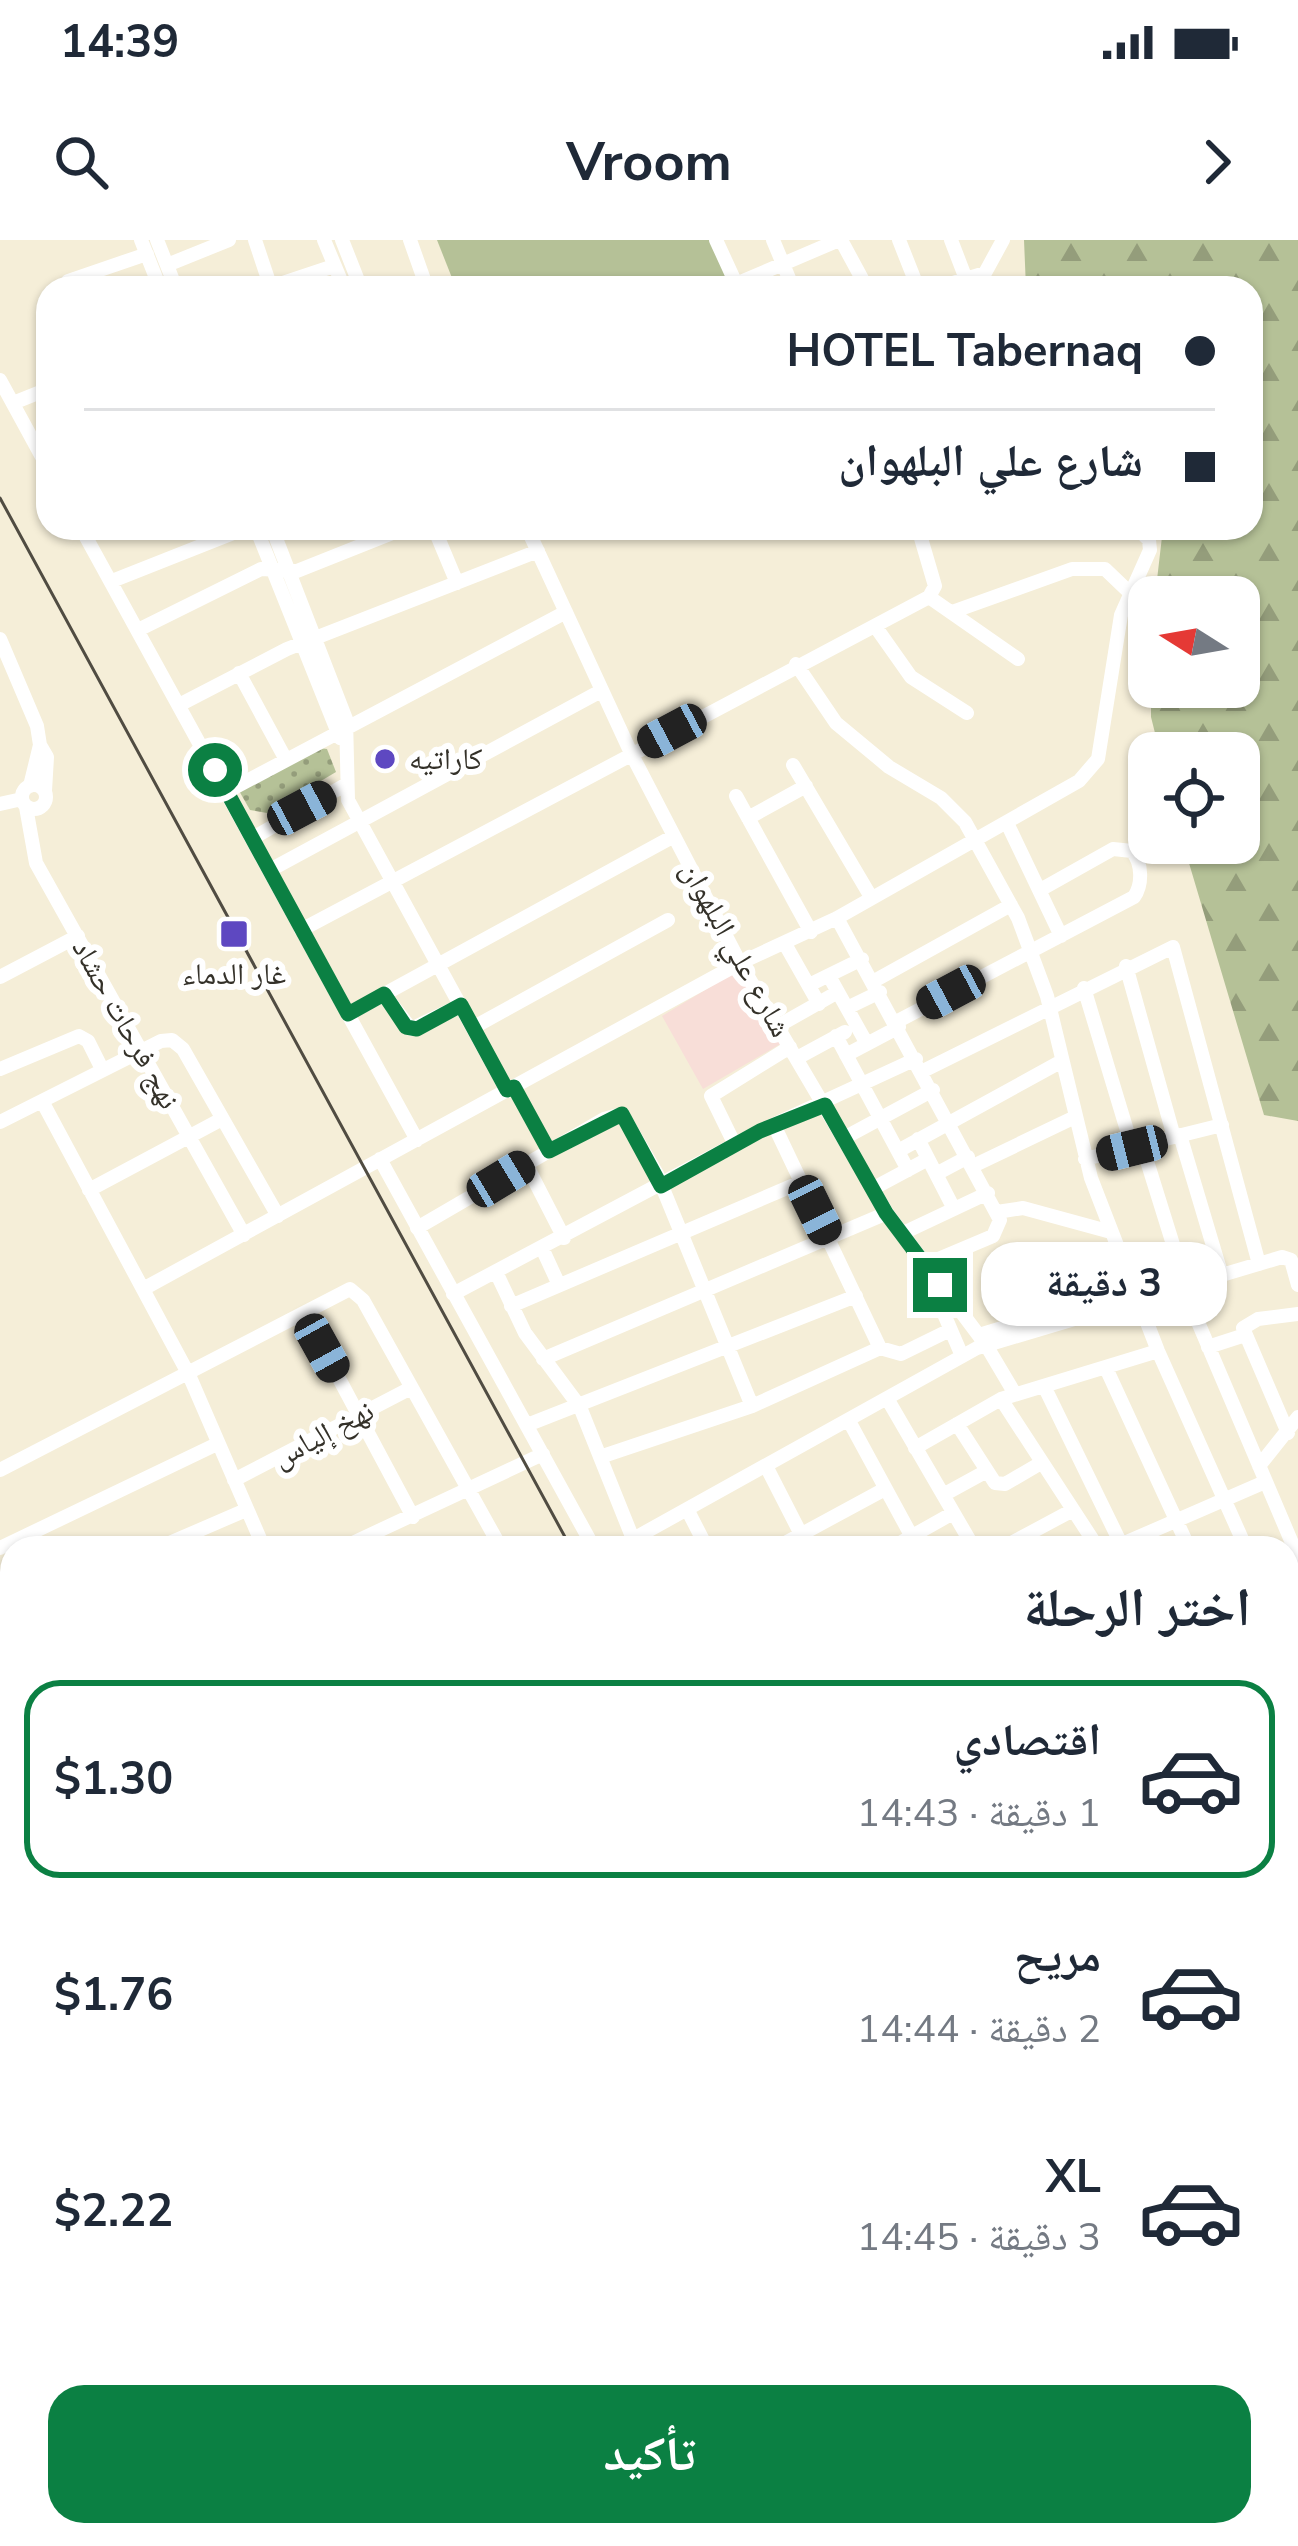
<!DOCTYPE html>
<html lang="ar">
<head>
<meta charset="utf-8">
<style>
  :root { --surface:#fff; --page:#f2f2f3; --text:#1f2937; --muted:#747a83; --line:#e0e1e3; --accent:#0b8043 }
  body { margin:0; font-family:"Nunito Sans","Noto Naskh Arabic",sans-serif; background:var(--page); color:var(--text); direction:rtl; height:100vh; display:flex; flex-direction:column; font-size:45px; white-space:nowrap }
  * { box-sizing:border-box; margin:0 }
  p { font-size:39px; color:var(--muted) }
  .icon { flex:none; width:66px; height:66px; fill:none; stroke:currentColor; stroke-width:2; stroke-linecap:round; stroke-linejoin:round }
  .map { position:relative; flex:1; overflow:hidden; direction:ltr }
  .drawer { position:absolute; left:0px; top:1296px; width:1299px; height:1011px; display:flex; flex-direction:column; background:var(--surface); border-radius:36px 36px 0 0; box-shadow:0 3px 9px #0004; direction:rtl }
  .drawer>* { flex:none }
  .banner { position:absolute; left:36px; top:36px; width:1227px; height:264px; border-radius:36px; box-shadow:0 3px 9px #0004; direction:rtl; display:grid; align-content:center; height:264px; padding:0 48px; background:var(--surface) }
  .needle { width:78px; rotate:281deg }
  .tools { position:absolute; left:1128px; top:336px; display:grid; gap:24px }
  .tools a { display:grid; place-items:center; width:132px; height:132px; border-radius:24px; background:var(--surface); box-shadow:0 3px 9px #0004; font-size:60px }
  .end { position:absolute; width:54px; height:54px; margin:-27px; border:15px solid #0b8043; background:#fff; box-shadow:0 0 0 6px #fff }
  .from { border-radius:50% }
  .bubble { position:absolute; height:84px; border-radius:36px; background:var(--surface); box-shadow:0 3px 9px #0004; font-size:39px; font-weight:700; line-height:84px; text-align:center; direction:rtl }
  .car { position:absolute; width:36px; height:72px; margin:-36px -18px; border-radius:15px; box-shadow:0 0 9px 3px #0007; background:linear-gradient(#222 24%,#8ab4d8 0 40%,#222 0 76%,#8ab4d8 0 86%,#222 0) }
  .banner b { display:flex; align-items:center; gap:42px; height:114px; font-size:45px }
  .banner b+b { border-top:3px solid var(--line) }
  .banner i { width:30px; height:30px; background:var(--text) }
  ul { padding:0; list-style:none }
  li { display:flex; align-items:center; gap:36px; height:198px; margin:0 24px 18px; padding:0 24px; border:6px solid transparent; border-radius:36px }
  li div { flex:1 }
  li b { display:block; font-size:45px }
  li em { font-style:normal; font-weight:700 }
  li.selected { border-color:var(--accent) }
  li>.icon { width:108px; height:108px; stroke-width:1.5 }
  h2 { padding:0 48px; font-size:54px; line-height:144px }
  .cta { display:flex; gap:24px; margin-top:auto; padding:24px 48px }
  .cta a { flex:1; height:138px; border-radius:36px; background:var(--accent); color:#fff; font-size:48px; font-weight:700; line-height:138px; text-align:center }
  .status { display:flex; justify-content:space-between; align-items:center; height:84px; padding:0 60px; background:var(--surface); direction:ltr }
  .status svg { height:33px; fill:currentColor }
  header { display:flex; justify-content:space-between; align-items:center; height:156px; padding:0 48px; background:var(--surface); font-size:54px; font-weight:700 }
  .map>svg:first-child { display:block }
</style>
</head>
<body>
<div class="status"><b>14:39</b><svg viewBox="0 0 49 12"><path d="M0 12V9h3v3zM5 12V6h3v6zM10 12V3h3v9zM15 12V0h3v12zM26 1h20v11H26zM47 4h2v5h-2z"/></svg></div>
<header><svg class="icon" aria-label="forward" viewBox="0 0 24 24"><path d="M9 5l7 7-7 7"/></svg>Vroom<svg class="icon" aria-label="search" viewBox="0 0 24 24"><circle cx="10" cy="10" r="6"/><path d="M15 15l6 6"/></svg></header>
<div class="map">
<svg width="1298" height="2306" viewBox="0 0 1298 2306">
  <defs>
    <pattern id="green-dots" width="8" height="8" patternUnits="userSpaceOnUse" patternTransform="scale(3)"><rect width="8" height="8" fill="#b5c197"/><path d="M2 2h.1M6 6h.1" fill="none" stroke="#949d7b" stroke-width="1.8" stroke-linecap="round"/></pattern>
    <pattern id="forest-firs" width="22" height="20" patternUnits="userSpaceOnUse" patternTransform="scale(3)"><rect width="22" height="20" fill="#b5c197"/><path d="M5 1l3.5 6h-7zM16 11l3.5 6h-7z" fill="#949d7b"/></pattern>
  </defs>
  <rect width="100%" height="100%" fill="#f5eed8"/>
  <path fill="#f8ded8" d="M 745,726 L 782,803 L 703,849 L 662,776 Z"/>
  <path fill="url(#green-dots)" d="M 319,508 L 327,509 L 336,532 L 267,573 L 250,570 L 238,549 Z"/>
  <path fill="url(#forest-firs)" d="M 1024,0 L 1298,0 L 1298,881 L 1264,875 L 1183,603 L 1239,603 L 1239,513 L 1160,513 L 1151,477 L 1151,447 L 1239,447 L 1239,357 L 1155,357 L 1163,288 L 1251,288 L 1251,48 L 1026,48 Z"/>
  <path fill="#b5c197" d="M 437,0 L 711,0 L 733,48 L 456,48 Z"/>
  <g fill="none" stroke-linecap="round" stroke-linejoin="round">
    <path stroke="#abcff5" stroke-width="16" d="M 0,2112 L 12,2115
      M 358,2295 L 379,2306"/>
    <path stroke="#fff" stroke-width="14" d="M 141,0 L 160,48
      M 157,0 L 176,48
      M 255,0 L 271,48
      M 324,0 L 344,48
      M 342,0 L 361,48
      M 410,0 L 427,48
      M 716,0 L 738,48
      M 773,0 L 793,48
      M 841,0 L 867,48
      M 899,0 L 918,48
      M 951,0 L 966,39
      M 167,25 L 229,0
      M 736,44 L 839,0
      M 64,48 L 68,41 L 147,14
      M 268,48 L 334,26
      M 937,48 L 985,33 L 1003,0
      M 0,140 L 48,228
      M 13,163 L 48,149
      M 81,288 L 417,900
      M 256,288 L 340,498
      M 272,288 L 346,479 L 348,560 L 507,851
      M 434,288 L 457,343
      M 527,288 L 631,513 L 740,723 L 887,973 L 986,1105 L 1015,1154
      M 112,341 L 246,288
      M 929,357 L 1018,419
      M 952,372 L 1072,329 L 1105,329 L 1128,351
      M 875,386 L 911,437 L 967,473
      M 138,390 L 261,329 L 297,331 L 405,288
      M 0,399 L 37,486 L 40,505 L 30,546
      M 796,424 L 836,483 L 889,527 L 941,558 L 965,582 L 1018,678 L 1047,756 L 1091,938 L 1158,1111 L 1246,1308
      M 239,433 L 285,518
      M 179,465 L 287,409 L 538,311
      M 40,505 L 47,517 L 45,551
      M 793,525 L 871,657
      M22 557a12 12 0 1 1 24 0a12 12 0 1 1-24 0Z
      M 228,551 L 566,372
      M 736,556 L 811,692
      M 0,564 L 22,559
      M 26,567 L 36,623 L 244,995
      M 748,578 L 806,546
      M 1007,583 L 1061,696
      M 253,598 L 345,545
      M 270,630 L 601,451
      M 837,678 L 1000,980 L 993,996 L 922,1026
      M 301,690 L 929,357 L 935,346 L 918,288
      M 785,704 L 819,764
      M 1126,726 L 1174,897
      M 829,736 L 867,804
      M 0,737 L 78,696
      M 874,741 L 1011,665
      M 809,745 L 862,719
      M 1084,748 L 1132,907
      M 384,754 L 411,789 L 461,765
      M 847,768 L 880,752
      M 348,774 L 674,596
      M 896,782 L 1134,657 C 1143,644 1142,623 1132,611 L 1113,609 L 1040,650
      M 778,786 L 838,752
      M 474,787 L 668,680
      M 836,796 L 908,930
      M 846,815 L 899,787
      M 797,818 L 845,792
      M 0,829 L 79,796 L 88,801 L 102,829
      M 923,831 L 1173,707 L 1259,1024
      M 514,847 L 549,911
      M 42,861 L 189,1135 L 264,1308
      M 0,882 L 161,801 L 172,800 L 183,809 L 278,976
      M 774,885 L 880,1108 L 901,1114 L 950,1090
      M 1180,895 L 1222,1036
      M 844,898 L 933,850
      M 918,899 L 954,969
      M 735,905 L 711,856 L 790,807
      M 1142,905 L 1195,1075 L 1298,1317
      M 898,911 L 1062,821
      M 380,919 L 594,1308
      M 1085,919 L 1222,885
      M 526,924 L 564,998
      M 973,926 L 1073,878
      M 936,934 L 968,917
      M 872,949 L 928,919
      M 89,950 L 222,879
      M 997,972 L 1023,968 L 1111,992
      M 417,988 L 604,879 L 622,874 L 657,934 L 752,1166
      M 901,994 L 988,953
      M 542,1008 L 559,1045
      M 496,1032 L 525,1093 L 580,1167 L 633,1299
      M 926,1032 L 962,1116
      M 143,1049 L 740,723 L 837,678 L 1079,541 L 1098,519 L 1121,375 L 1150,310 L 1149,300 L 1137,288
      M 453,1054 L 760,891 L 916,819
      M 511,1066 L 801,942
      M 304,1073 L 413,1277
      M 979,1095 L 1132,1048
      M 1208,1107 L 1245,1095
      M 543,1119 L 887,973
      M 1106,1128 L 1189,1308
      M 1044,1146 L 1123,1308
      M 1001,1159 L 1098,1308
      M 888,1160 L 974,1308
      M 849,1181 L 912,1297
      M 957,1184 L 995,1243 L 1005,1244 L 1041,1223
      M 527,1185 L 856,1056
      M 1288,1193 L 1243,1088 L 1258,1079 L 1298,1074
      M 915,1208 L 1001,1159 L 1158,1111
      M 600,1217 L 752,1166 L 880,1108
      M 766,1226 L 808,1308
      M 1259,1226 L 1298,1177
      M 0,1230 L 350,1049 L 363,1060 L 501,1308
      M 234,1240 L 411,1148
      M 943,1255 L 985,1232
      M 687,1269 L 707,1308
      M 1120,1305 L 1265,1242
      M 0,1308 L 217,1204
      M 158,1308 L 246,1270
      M 342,1308 L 543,1214
      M 617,1308 L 977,1108 L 1282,1017 L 1291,1020 L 1298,1045
      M 776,1308 L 885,1249
      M 891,1308 L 953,1273
      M 1002,1308 L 1073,1270
      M 0,1378 L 12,1373
      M 1287,1391 L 1298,1414
      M 1287,1429 L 1298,1424
      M 0,1453 L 12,1448
      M 1287,1475 L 1298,1485
      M 12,1498 L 3,1502 L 12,1523
      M 0,1603 L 12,1598
      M 0,1684 L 12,1713
      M 0,1873 L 12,1870
      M 6,1939 L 5,1910 L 12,1905
      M 1287,2261 L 1298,2270"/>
    <path stroke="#504c42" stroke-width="3" d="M 0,258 L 571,1308
      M 1287,2286 L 1298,2295"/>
  </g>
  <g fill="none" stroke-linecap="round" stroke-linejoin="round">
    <path stroke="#0b8043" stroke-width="15" d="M 215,530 L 348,774 L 384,754 L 406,787 L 417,789 L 461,765 L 507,850 L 514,847 L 549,911 L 622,874 L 661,946 L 760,891 L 825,865 L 886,973 L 940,1045"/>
  </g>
  <g fill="#5e48c1" stroke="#fff" stroke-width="4.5">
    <circle cx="385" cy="519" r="12"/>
    <rect x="219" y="679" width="30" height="30" rx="6"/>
  </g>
  <g text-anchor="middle" stroke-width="12" stroke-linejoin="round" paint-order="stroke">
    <g font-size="30" fill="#343129" stroke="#fff" text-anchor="start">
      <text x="409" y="529">كاراتيه</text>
      <text x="234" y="744" text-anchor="middle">غار الدماء</text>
    </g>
    <g font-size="30" fill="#343129" stroke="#fff">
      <text transform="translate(736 709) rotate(61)" y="10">شارع علي البلهوان</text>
      <text transform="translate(126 784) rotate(61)" y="10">نهج فرحات حشاد</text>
      <text transform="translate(323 1194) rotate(-28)" y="10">نهخ إلياس</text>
    </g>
  </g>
</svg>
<div class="tools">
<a><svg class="needle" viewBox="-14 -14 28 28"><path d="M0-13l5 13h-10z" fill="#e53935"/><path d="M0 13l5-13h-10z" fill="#747a83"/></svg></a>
<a><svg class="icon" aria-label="locate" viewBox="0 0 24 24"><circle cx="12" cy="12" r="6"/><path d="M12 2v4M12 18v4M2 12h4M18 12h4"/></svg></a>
</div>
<i class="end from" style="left:215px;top:530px"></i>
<i class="end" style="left:940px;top:1045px"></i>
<div class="bubble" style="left:981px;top:1002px;width:246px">3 دقيقة</div>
<i class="car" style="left:672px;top:491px;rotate:242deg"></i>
<i class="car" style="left:302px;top:568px;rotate:62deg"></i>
<i class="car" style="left:951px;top:752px;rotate:242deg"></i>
<i class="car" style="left:1132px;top:908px;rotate:256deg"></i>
<i class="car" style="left:501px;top:939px;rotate:59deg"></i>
<i class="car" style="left:815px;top:970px;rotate:154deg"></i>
<i class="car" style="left:322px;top:1108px;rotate:151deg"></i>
<div class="banner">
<b><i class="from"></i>HOTEL Tabernaq</b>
<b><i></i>شارع علي البلهوان</b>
</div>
<section class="drawer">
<h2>اختر الرحلة</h2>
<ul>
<li class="selected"><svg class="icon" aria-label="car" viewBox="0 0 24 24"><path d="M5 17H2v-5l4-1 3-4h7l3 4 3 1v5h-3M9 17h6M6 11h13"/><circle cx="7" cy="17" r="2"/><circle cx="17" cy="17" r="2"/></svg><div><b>اقتصادي</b><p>1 دقيقة · 14:43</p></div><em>$1.30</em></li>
<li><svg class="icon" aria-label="car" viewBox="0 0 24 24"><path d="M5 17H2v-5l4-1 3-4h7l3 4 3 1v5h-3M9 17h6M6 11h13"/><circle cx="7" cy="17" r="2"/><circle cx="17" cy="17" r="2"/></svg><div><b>مريح</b><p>2 دقيقة · 14:44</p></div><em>$1.76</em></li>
<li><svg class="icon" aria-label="car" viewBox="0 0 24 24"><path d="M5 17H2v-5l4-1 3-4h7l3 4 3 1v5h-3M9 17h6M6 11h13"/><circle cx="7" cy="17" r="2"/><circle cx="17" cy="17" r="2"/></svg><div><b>XL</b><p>3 دقيقة · 14:45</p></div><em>$2.22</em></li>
</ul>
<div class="cta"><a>تأكيد</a></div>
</section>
</div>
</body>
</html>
